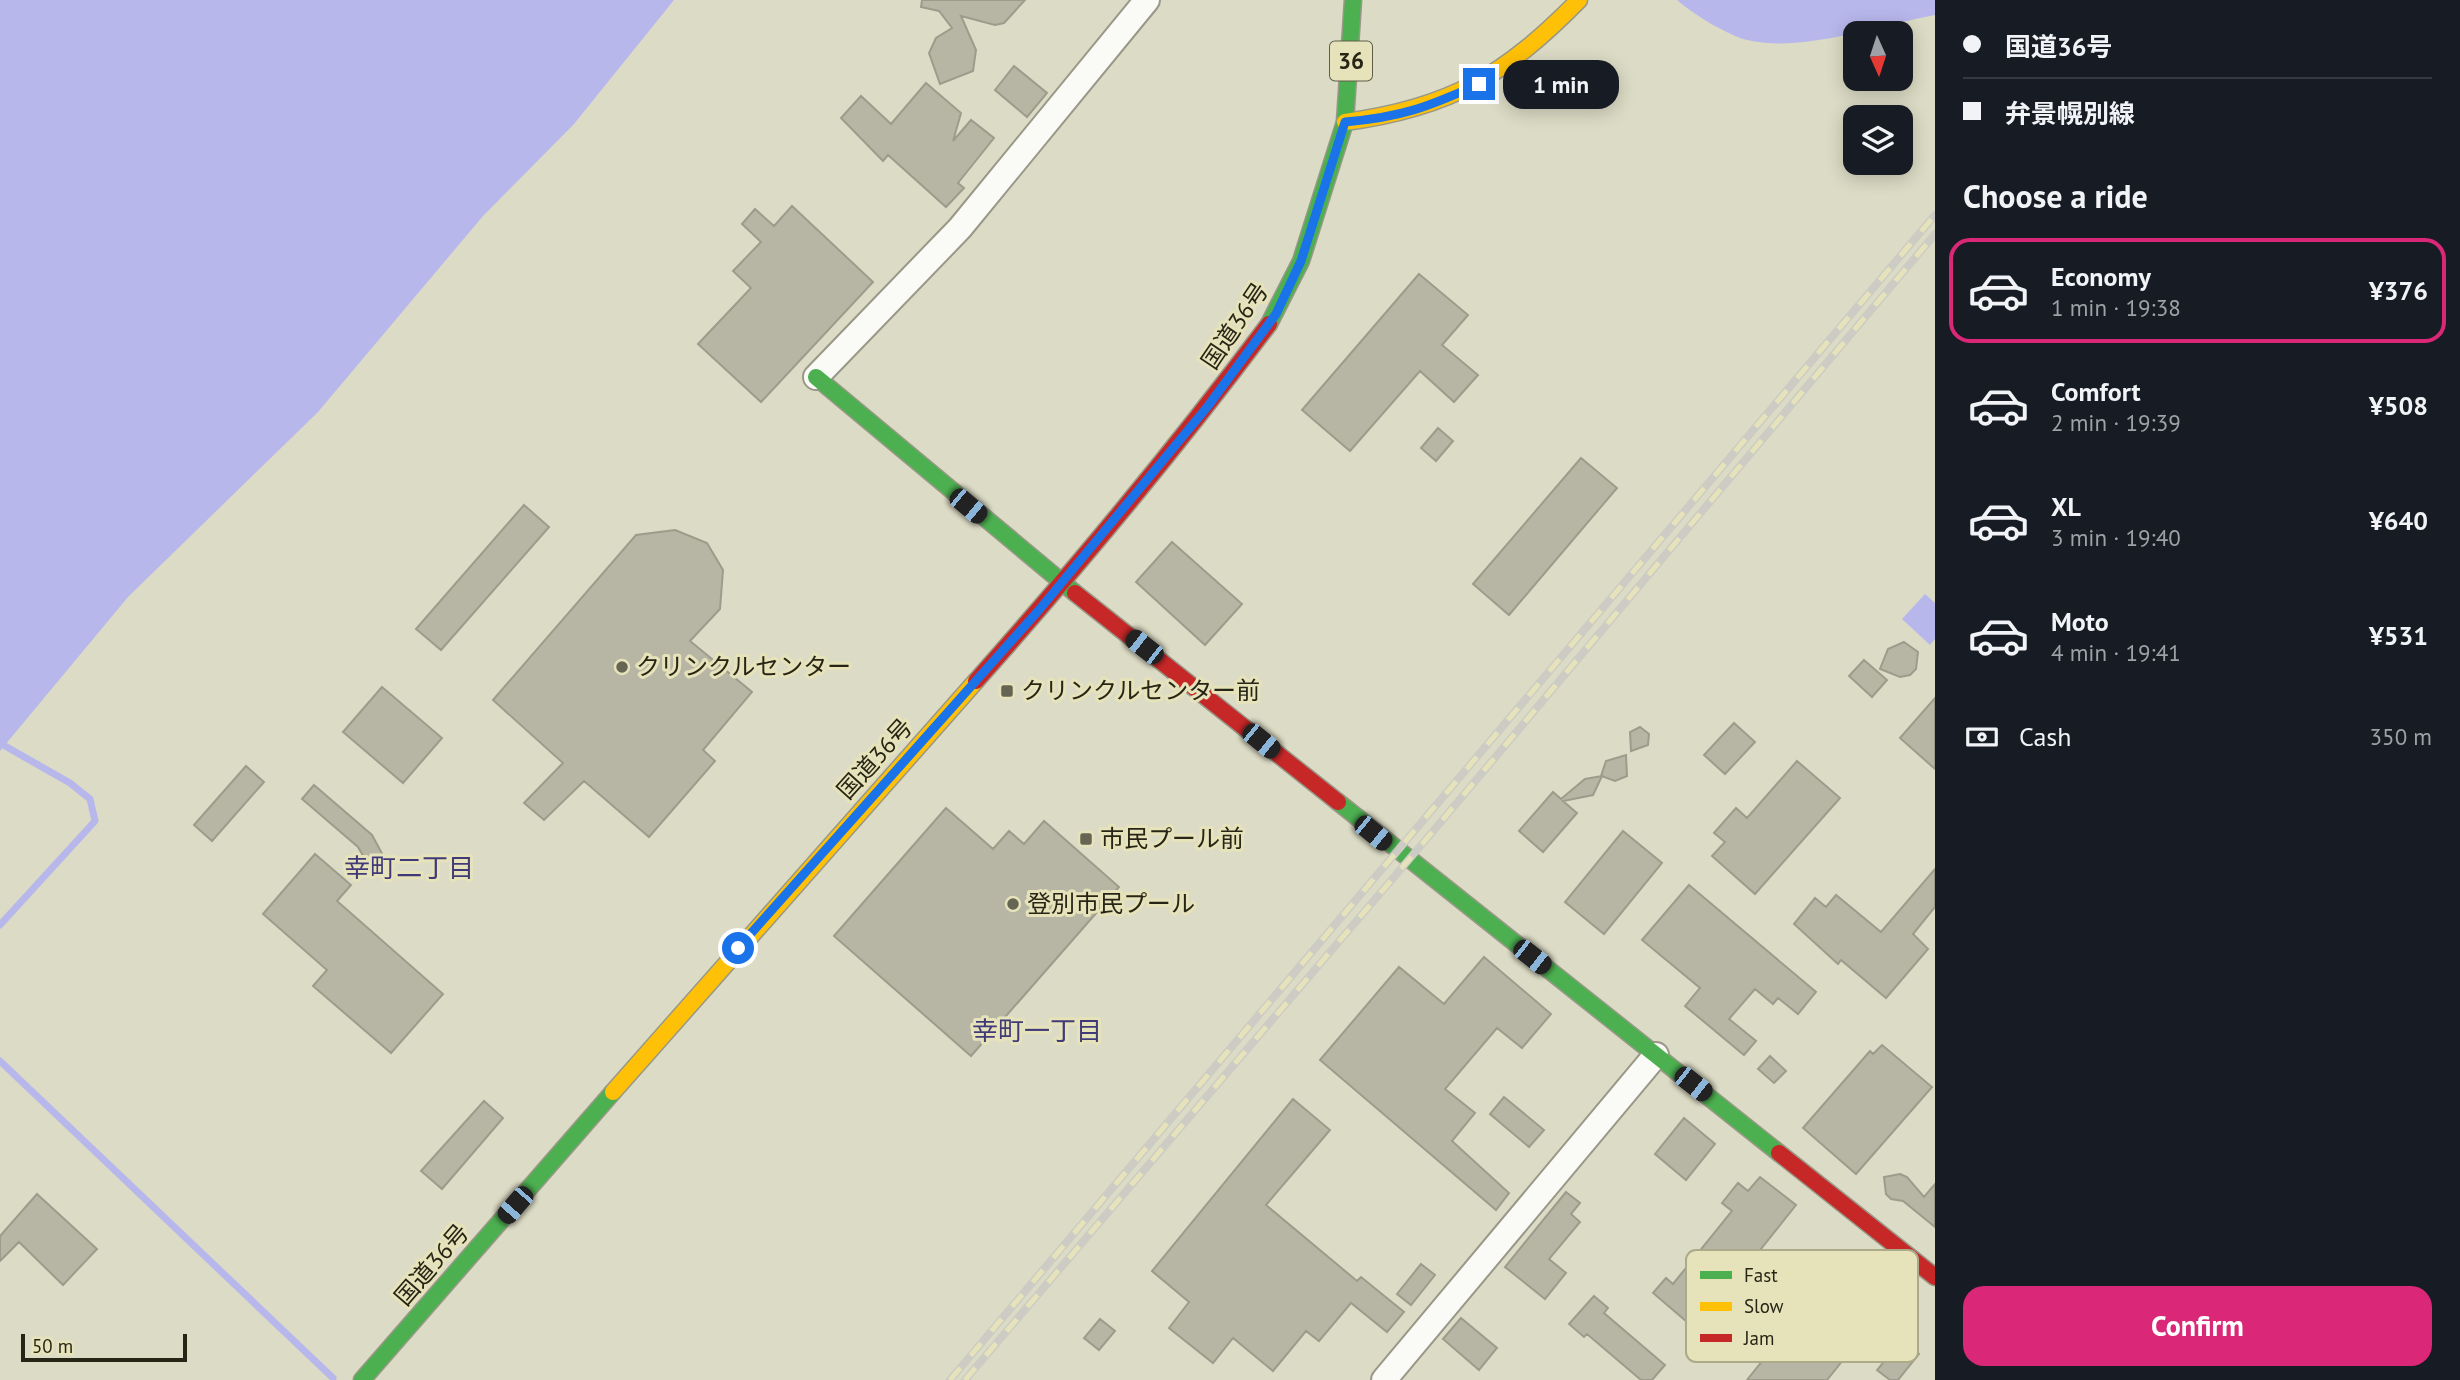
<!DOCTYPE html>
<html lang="en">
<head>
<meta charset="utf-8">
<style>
  :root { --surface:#171b24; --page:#20242c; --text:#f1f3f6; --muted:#9ea1a6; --line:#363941; --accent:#db2777 }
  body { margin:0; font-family:"PT Sans","Noto Sans JP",sans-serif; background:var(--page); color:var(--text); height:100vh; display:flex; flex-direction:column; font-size:26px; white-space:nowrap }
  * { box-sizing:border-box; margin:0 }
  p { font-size:23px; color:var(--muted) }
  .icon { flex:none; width:38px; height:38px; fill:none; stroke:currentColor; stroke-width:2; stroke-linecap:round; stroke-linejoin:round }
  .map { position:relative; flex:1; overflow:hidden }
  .panel { display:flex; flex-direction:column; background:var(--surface); width:525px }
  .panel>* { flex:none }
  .guide { display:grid; align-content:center; height:154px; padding:0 28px; background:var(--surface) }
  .needle { width:46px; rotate:177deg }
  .tools { position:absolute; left:1843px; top:21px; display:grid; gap:14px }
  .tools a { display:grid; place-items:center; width:70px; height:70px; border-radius:14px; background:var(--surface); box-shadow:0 4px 18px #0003; font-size:35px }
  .scale { position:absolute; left:21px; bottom:18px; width:166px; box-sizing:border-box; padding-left:7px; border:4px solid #272516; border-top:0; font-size:19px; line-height:24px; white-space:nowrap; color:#272516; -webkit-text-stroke:5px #e6e3bb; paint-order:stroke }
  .end { position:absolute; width:32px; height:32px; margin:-16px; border:9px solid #1a73e8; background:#fff; box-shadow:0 0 0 4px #fff }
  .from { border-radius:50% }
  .bubble { position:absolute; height:49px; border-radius:21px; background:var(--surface); box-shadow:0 4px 18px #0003; font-size:23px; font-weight:600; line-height:49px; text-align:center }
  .car { position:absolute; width:21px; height:42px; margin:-21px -10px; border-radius:9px; box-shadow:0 0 5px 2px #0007; background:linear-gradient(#222 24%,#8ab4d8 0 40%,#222 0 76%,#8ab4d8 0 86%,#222 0) }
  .guide b { display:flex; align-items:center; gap:24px; height:66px; font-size:26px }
  .guide b+b { border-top:2px solid var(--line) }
  .guide i { width:18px; height:18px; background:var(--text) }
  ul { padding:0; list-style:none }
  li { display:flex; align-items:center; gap:21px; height:105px; margin:0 14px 10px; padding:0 14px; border:4px solid transparent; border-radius:21px }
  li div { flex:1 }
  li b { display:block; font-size:26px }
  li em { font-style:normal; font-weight:600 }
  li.on { border-color:var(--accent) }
  li>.icon { width:63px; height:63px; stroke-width:1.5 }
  h2 { padding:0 28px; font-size:32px; line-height:84px }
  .pay { display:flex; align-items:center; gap:18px; height:77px; padding:0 28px; font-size:26px }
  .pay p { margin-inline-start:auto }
  .primary-button { display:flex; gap:14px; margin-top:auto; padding:14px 28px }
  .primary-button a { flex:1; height:80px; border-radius:21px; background:var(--accent); color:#fff; font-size:28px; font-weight:600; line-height:80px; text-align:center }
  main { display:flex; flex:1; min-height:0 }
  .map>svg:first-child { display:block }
</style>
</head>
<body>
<main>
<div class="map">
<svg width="1935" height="1380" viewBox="0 0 1935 1380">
  <rect width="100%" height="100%" fill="#dcdbc5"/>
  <path fill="#b8b7ec" d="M 0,0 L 674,0 L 574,124 L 483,216 L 318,412 L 128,597 L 0,751 Z
    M 1677,0 L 1935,0 L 1935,15 C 1880,25 1802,53 1747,40 C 1727,35 1693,14 1677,0 Z
    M 1925,594 L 1935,603 L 1935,639 L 1930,645 L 1902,619 Z"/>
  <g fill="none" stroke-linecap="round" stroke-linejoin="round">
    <path stroke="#b8b7ec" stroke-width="7" d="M 0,925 L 95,821 L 90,799 L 70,783 L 5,746
      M 0,1061 L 333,1378"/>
  </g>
  <path fill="#b7b6a5" stroke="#9d9c8c" stroke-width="2" d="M 922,0 L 1025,0 L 1004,23 L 995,25 L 961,16 L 976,50 L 973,71 L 940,84 L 929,53 L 936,38 L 952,28 L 939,11 L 921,7 Z
    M 1014,66 L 1047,93 L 1027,117 L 995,90 Z
    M 926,83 L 961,113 L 953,141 L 971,120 L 994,138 L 958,183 L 964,188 L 946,207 L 888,155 L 883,161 L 841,118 L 861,96 L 891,124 Z
    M 792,206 L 873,282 L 761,402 L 698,344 L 751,288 L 733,271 L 761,242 L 742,224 L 755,209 L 774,226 Z
    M 1419,274 L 1468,315 L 1442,345 L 1478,375 L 1454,402 L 1420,371 L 1350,451 L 1302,410 Z
    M 1438,428 L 1453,441 L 1436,461 L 1421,448 Z
    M 1581,458 L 1617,488 L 1509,615 L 1473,584 Z
    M 524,505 L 549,527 L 441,650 L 416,629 Z
    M 675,530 L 707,543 L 723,570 L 720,609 L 690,641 L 752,692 L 703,750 L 715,761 L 649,837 L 584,781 L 544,820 L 524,803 L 563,763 L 493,700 L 636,535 Z
    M 1172,542 L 1242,604 L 1205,645 L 1136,582 Z
    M 1904,642 L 1918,652 L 1916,669 L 1910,675 L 1900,677 L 1880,669 L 1888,649 Z
    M 1864,660 L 1887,680 L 1872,697 L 1849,676 Z
    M 382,687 L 442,738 L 403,783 L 343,732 Z
    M 1935,698 L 1935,769 L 1900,738 Z
    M 1734,723 L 1755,742 L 1725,774 L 1704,755 Z
    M 1640,727 L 1649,734 L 1648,745 L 1631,751 L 1630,732 Z
    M 1626,755 L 1627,776 L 1615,781 L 1601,776 L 1606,761 Z
    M 1797,761 L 1840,798 L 1755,894 L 1712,856 L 1725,842 L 1714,833 L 1736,808 L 1747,818 Z
    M 246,766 L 264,782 L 212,841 L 194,825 Z
    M 1602,776 L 1593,795 L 1563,801 L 1577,813 L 1543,852 L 1519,831 L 1553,792 L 1561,799 L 1585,779 Z
    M 314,785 L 372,835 L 385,859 L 369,867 L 358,847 L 302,799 Z
    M 946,808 L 993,849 L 1009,831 L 1024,844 L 1044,821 L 1119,887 L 971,1056 L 834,936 Z
    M 1623,831 L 1662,863 L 1604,934 L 1565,902 Z
    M 315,854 L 351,885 L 337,901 L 443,994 L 391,1053 L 313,986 L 327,970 L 263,914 Z
    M 1935,869 L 1935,907 L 1913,934 L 1928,949 L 1886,998 L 1841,960 L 1838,964 L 1794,924 L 1815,898 L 1826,907 L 1836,895 L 1881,932 Z
    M 1689,885 L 1816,992 L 1798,1014 L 1778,998 L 1773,1004 L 1755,989 L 1729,1019 L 1756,1041 L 1744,1055 L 1685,1006 L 1700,988 L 1642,940 Z
    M 1484,957 L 1551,1014 L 1522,1048 L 1497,1028 L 1445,1089 L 1475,1113 L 1452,1141 L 1509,1193 L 1496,1210 L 1320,1060 L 1399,967 L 1444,1004 Z
    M 1882,1045 L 1932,1087 L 1856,1174 L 1803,1128 L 1870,1051 L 1873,1054 Z
    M 1770,1056 L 1786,1071 L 1774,1083 L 1758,1069 Z
    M 1504,1097 L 1544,1130 L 1529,1147 L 1490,1114 Z
    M 1293,1099 L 1330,1130 L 1266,1205 L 1357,1281 L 1361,1277 L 1404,1312 L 1387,1332 L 1351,1303 L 1319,1341 L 1306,1331 L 1273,1371 L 1233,1338 L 1213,1363 L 1169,1328 L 1189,1302 L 1152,1271 Z
    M 484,1101 L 503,1118 L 442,1189 L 421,1171 Z
    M 1684,1118 L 1715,1144 L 1686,1180 L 1655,1154 Z
    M 1900,1174 L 1907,1177 L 1924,1197 L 1935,1184 L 1935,1227 L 1903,1201 L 1891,1199 L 1886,1194 L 1884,1177 Z
    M 1760,1177 L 1796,1205 L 1713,1309 L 1710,1307 L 1693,1327 L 1653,1293 L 1666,1278 L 1673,1284 L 1732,1211 L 1722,1203 L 1738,1183 L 1748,1191 Z
    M 1566,1192 L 1580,1203 L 1571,1214 L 1580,1222 L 1549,1259 L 1566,1273 L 1545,1299 L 1505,1267 Z
    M 37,1194 L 97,1249 L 63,1285 L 19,1242 L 0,1261 L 0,1236 Z
    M 1421,1264 L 1435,1275 L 1411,1305 L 1397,1294 Z
    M 1824,1284 L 1848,1303 L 1858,1290 L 1883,1310 L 1827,1380 L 1747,1380 Z
    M 1594,1296 L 1608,1308 L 1604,1313 L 1665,1365 L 1652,1380 L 1641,1380 L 1587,1334 L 1584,1337 L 1569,1324 Z
    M 1461,1318 L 1497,1348 L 1479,1370 L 1443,1339 Z
    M 1100,1319 L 1115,1331 L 1099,1350 L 1084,1338 Z
    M 1902,1340 L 1919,1354 L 1898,1380 L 1890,1380 L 1877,1370 Z"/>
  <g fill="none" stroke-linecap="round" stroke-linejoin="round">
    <defs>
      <path id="street" d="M 816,377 L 960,228 L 1147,0
        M 1384,1380 L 1656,1055"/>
      <path id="fast" d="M 1269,324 L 1301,261 L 1345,122 L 1353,0
        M 816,377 L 1075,593
        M 1338,802 L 1779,1153
        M 362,1380 L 613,1092"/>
      <path id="slow" d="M 1345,122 C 1451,108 1505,75 1579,0
        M 613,1092 L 976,681"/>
      <path id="jam" d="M 1075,593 L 1338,802
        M 976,681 C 1078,566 1177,447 1269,324
        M 1779,1153 L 1935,1277"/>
    </defs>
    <use href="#street" stroke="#999888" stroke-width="28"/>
    <use href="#fast" stroke="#999888" stroke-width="19"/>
    <use href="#slow" stroke="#999888" stroke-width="19"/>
    <use href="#jam" stroke="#999888" stroke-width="19"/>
    <use href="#street" stroke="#fafaf6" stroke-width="24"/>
    <use href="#fast" stroke="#4caf50" stroke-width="16"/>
    <use href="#slow" stroke="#ffc107" stroke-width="16"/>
    <use href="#jam" stroke="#c62828" stroke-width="16"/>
    <defs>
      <path id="rail" d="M 950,1380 L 1935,215
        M 965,1380 L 1440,823 L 1935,234"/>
    </defs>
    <use href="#rail" stroke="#ccccc5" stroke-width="8"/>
    <use href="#rail" stroke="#e6e3bb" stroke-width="5" stroke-dasharray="16" stroke-linecap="butt"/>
  </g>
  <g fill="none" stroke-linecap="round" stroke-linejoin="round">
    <path stroke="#1a73e8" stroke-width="9" d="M 738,948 L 1039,610 L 1208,406 L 1276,314 L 1301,261 L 1345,122 C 1402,117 1428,107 1479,84"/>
  </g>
  <g fill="#666553" stroke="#e6e3bb" stroke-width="2.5">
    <circle cx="622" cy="667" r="7"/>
    <rect x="1000" y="684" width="14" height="14" rx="3.5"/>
    <rect x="1079" y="832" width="14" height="14" rx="3.5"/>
    <circle cx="1013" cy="904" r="7"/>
  </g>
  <g text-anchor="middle" stroke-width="6" stroke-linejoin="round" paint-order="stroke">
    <rect fill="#e6e3bb" stroke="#605e48" stroke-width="2" x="1330" y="41.5" width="42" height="39" rx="5"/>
    <g font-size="23" font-weight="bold" fill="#272516">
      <text x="1351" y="69">36</text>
    </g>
    <g font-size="24" fill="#272516" stroke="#e6e3bb">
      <text transform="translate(1235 326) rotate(-56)" y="8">国道36号</text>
      <text transform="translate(875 759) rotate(-48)" y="8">国道36号</text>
      <text transform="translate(432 1265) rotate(-49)" y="8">国道36号</text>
    </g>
    <g font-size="24" fill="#272516" stroke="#e6e3bb" text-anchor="start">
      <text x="636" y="675">クリンクルセンター</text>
      <text x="1021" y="699">クリンクルセンター前</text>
      <text x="1100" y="847">市民プール前</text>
      <text x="1027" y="912">登別市民プール</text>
    </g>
    <g font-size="26" fill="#403b78" stroke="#e6e3bb">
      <text x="409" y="877">幸町二丁目</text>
      <text x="1037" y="1040">幸町一丁目</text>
    </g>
  </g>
  <rect x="1686" y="1250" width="232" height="112" rx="10" fill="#e6e3bb" stroke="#adaa8a" stroke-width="2"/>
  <rect x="1700" y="1271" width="32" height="8" fill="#4caf50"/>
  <rect x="1700" y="1302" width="32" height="9" fill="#ffc107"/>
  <rect x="1700" y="1334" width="32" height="8" fill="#c62828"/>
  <g font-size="19" fill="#272516">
    <text x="1744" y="1282">Fast</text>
    <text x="1744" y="1313">Slow</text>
    <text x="1744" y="1345">Jam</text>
  </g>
</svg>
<div class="tools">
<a><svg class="needle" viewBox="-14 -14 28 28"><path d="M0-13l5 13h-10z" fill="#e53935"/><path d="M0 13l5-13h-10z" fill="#9ea1a6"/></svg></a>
<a><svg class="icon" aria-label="layers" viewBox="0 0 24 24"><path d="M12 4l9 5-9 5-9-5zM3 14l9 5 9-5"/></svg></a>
</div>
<div class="scale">50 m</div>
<i class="end from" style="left:738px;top:948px"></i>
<i class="end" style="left:1479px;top:84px"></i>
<div class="bubble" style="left:1503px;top:60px;width:116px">1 min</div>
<i class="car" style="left:968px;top:506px;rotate:130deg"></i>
<i class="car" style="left:1144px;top:647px;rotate:308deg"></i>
<i class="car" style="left:1261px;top:741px;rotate:129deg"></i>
<i class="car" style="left:1373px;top:833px;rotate:129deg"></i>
<i class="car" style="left:1532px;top:957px;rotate:128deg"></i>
<i class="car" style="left:1693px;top:1084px;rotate:128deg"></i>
<i class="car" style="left:515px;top:1205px;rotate:221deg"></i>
</div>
<section class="panel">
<div class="guide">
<b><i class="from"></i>国道36号</b>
<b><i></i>弁景幌別線</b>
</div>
<h2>Choose a ride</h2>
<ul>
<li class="on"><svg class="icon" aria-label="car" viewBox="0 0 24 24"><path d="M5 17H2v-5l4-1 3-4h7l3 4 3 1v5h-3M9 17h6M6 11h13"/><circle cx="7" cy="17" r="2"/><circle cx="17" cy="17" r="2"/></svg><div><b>Economy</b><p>1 min · 19:38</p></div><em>¥376</em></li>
<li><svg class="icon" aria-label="car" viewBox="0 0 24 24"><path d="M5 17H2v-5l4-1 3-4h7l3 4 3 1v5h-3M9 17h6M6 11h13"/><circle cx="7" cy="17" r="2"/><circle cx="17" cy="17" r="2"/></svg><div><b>Comfort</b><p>2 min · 19:39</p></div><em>¥508</em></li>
<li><svg class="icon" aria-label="car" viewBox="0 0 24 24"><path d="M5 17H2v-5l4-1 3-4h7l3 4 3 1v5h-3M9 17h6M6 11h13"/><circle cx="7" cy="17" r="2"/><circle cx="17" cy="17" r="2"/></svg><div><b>XL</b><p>3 min · 19:40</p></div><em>¥640</em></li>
<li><svg class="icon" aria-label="car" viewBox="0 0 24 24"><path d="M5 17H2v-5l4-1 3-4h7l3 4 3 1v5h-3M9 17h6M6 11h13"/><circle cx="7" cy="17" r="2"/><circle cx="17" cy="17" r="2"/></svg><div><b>Moto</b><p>4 min · 19:41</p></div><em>¥531</em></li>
</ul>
<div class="pay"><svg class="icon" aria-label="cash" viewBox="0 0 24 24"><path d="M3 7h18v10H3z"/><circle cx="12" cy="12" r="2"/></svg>Cash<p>350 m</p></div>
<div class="primary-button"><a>Confirm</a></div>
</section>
</main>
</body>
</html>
